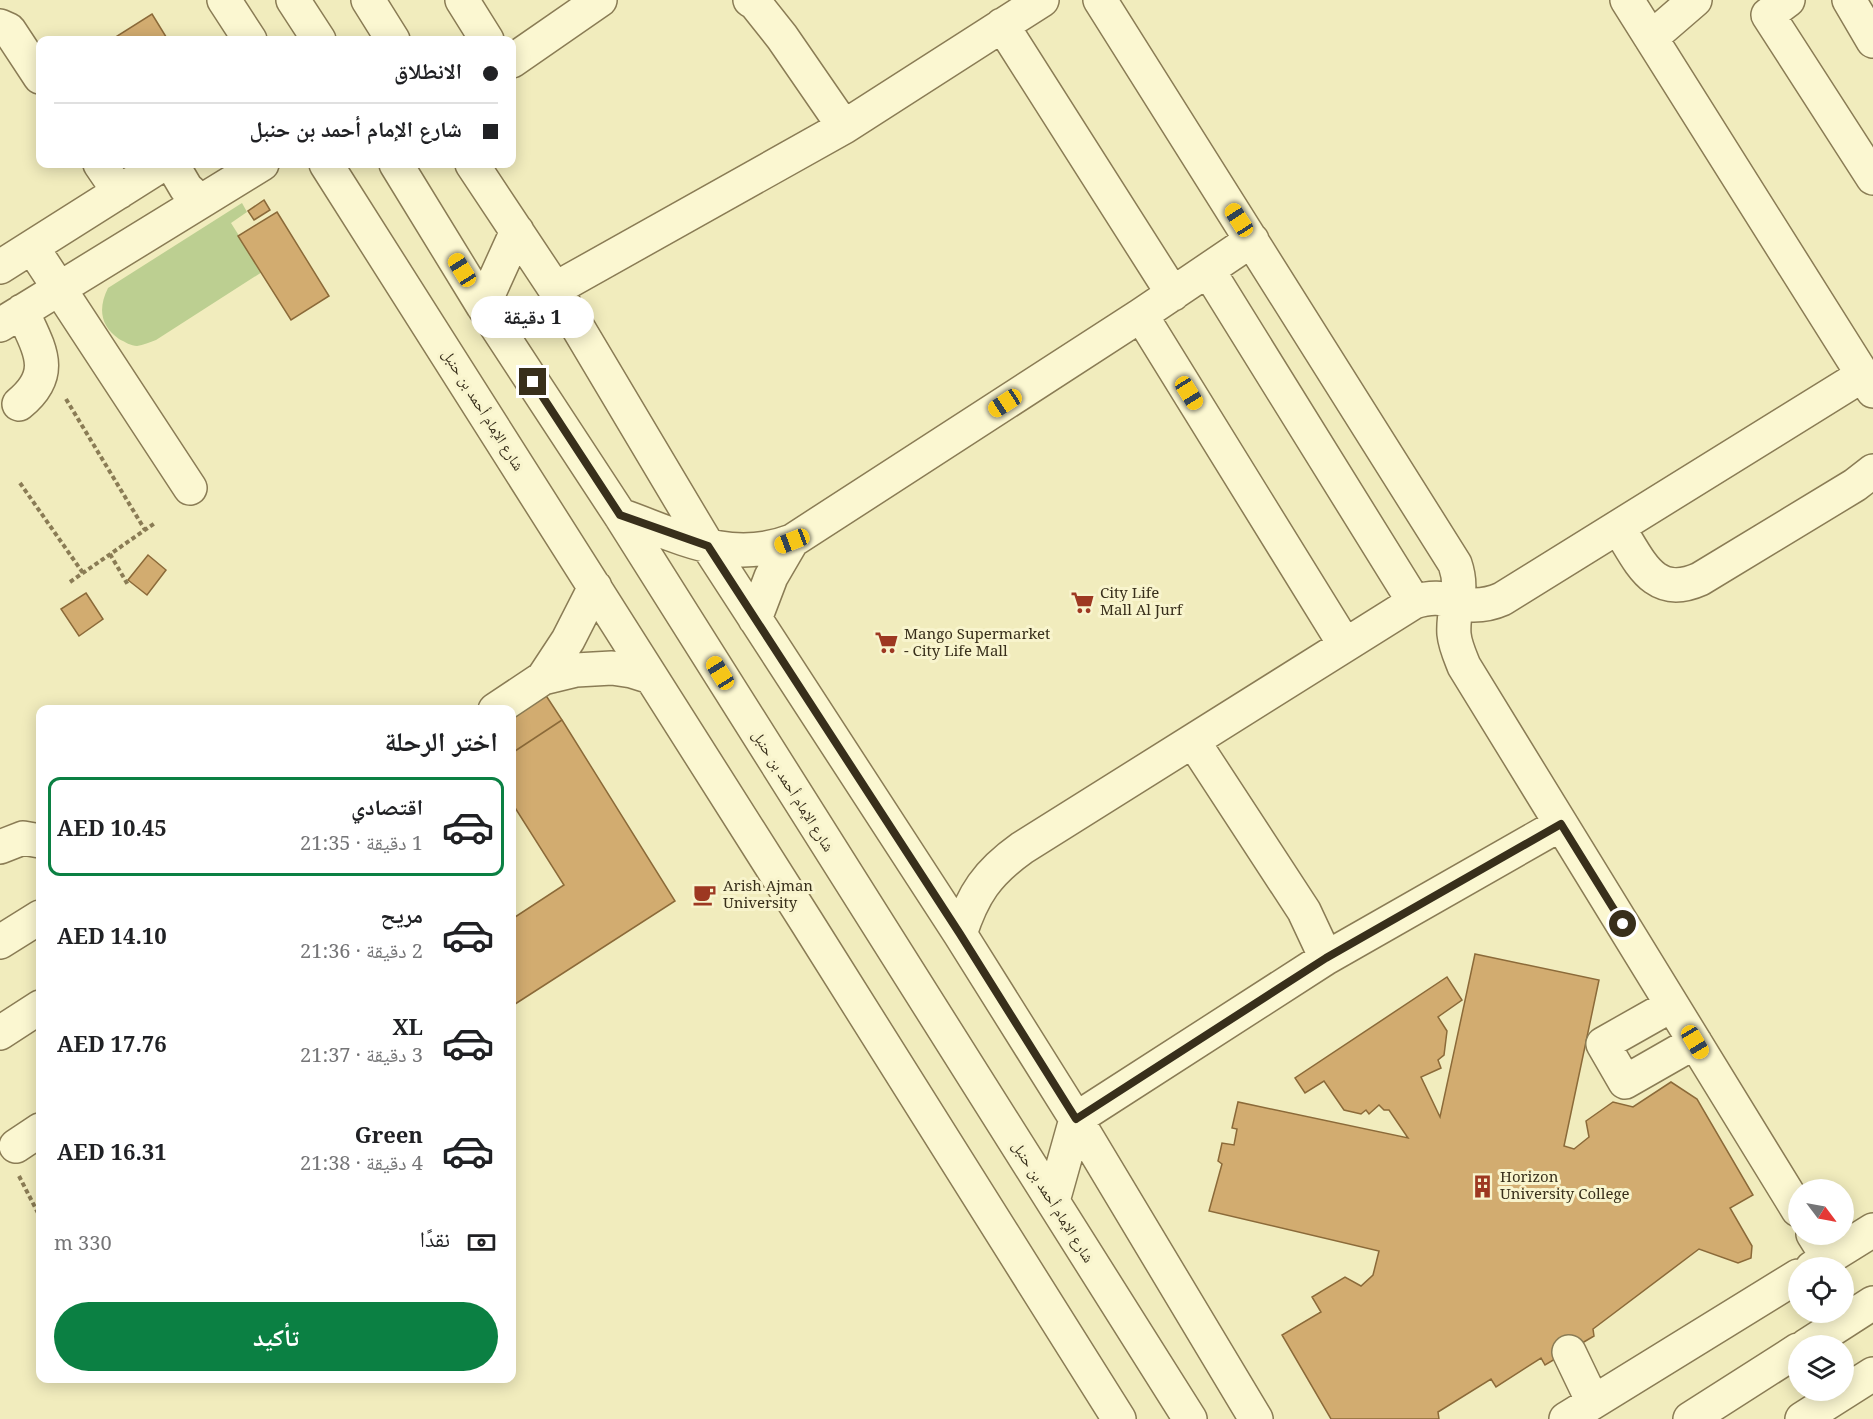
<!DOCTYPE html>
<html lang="ar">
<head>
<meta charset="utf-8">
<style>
  :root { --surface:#fff; --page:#f6f6f6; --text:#202124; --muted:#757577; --line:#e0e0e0; --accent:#0b8043 }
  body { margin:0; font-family:"Noto Serif","Noto Naskh Arabic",serif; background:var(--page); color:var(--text); direction:rtl; height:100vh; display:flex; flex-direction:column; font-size:22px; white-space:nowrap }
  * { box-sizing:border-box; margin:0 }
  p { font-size:20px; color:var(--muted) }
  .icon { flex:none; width:33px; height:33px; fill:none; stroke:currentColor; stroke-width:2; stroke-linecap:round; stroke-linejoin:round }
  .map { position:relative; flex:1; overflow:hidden; direction:ltr }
  .drawer { position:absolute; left:36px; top:705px; width:480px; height:678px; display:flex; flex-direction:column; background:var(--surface); border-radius:12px; box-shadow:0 3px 15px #0003; direction:rtl }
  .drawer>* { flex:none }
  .hud { position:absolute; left:36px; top:36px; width:480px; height:132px; border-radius:12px; box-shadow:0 3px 15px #0003; direction:rtl; display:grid; align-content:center; height:132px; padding:0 18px; background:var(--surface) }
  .needle { width:39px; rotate:122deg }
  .buttons { position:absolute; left:1788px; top:1179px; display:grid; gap:12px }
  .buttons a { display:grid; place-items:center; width:66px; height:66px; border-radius:50%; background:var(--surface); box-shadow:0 3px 15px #0003; font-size:30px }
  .end { position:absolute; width:27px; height:27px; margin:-14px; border:8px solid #382f1b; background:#fff; box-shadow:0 0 0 3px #fff }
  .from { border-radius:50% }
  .bubble { position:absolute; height:42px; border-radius:21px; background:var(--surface); box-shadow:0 3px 15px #0003; font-size:20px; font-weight:700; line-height:42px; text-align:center; direction:rtl }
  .car { position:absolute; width:18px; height:36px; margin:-18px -9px; border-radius:8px; box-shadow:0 0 4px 2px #0007; background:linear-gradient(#f5c518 24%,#345 0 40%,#f5c518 0 76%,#345 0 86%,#f5c518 0) }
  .hud b { display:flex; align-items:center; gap:21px; height:57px; font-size:22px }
  .hud b+b { border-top:2px solid var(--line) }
  .hud i { width:15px; height:15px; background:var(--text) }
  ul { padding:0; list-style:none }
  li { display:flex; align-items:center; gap:18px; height:99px; margin:0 12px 9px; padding:0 6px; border:3px solid transparent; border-radius:12px }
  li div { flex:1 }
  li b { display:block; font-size:22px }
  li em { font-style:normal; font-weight:700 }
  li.active { border-color:var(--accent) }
  li>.icon { width:54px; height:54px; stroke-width:1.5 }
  h2 { padding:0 18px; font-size:27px; line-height:72px }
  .pay { display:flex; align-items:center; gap:15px; height:66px; padding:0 18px; font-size:22px }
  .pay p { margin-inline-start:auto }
  .button { display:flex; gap:12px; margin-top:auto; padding:12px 18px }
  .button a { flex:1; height:69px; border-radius:36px; background:var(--accent); color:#fff; font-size:24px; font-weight:700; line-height:69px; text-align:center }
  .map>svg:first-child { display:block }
</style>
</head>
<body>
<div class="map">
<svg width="1873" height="1419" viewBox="0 0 1873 1419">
  <rect width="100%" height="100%" fill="#f1ecbd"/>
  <path fill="#bccf91" d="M 242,203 L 247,212 L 231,223 L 262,272 L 156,340 C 150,342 143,345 137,346 C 131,346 125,342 119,339 C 100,326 98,308 108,288 Z"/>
  <path fill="#d2ac70" stroke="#8b6a39" stroke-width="1.5" d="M 152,14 L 168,40 L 115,40 L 114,38 Z
    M 264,200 L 270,210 L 254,220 L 248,211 Z
    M 277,212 L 329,296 L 291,320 L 238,236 Z
    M 148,555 L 166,570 L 147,595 L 128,580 Z
    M 86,593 L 103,619 L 79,636 L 61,609 Z
    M 545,694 L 562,720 L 512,753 L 512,716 Z
    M 562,720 L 675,901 L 512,1006 L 512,919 L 564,885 L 512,803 L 512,753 Z
    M 1475,954 L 1599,980 L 1564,1146 L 1574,1149 L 1589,1137 L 1586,1121 L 1613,1102 L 1633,1107 L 1671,1082 L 1697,1099 L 1753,1195 L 1730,1208 L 1752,1246 L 1751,1258 L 1738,1263 L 1699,1249 L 1593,1329 L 1594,1336 L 1545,1365 L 1541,1358 L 1496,1387 L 1491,1379 L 1438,1412 L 1439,1419 L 1331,1419 L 1282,1335 L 1321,1312 L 1312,1297 L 1345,1277 L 1361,1286 L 1373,1275 L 1379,1251 L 1209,1211 L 1222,1164 L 1218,1161 L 1222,1143 L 1234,1145 L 1237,1129 L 1232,1128 L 1238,1102 L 1408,1138 L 1389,1110 L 1384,1110 L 1379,1105 L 1369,1114 L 1366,1110 L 1361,1114 L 1344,1110 L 1324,1081 L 1305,1093 L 1295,1078 L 1447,977 L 1462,1000 L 1438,1017 L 1447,1031 L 1444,1055 L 1438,1060 L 1441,1068 L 1421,1077 L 1440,1117 Z"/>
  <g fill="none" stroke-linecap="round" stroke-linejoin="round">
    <defs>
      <path id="minor" d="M 224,0 L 250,40
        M 293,0 L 319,40
        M 368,0 L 393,40
        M 462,0 L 487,40
        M 750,0 L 755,3 L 782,37 L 844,127
        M 1100,0 L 1455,564 C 1465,593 1452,607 1454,634 C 1455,645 1460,656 1464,666 L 1798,1210
        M 1627,0 L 1873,391
        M 1788,0 L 1768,15 L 1873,178
        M 1849,0 L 1873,41
        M 1002,25 L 1173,294
        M 0,26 L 9,30 L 40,77
        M 1651,38 L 1695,0
        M 512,61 L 600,0
        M 100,164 L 119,192
        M 326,164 L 806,921 L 1119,1419
        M 396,164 L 483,306 L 620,515 L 1190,1419
        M 472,164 L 555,289 L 708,546 L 960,934 L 1076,1119 L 1256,1419
        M 176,171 L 186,188 L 200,201
        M 32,247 L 190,488
        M 0,267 L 155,169
        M 1208,270 L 1414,602
        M 555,289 L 844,127 L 1042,0
        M 483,306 L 517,231
        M 1141,315 L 1345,645
        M 0,325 L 262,164
        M 19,404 C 57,373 39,349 22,311
        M 620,515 C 679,536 729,565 792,541 L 1141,315 L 1252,240
        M 1618,527 C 1640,561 1653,600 1700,579 L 1855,485 L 1873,471
        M 755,619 L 771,577 L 792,541
        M 543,678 L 568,640 L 595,587
        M 495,710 L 543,678 L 576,670 L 612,668 L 632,671 L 651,677
        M 1193,741 L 1304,911 L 1326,958
        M 0,847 L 23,838 L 40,841
        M 960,934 C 973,894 987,873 1022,848 L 1414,602 C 1443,593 1448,603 1474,605 C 1484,605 1493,603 1502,599 L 1863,375
        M 0,942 L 40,917
        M 1672,1005 L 1603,1044 L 1625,1082 L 1695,1042
        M 0,1033 L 40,1007
        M 16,1146 L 40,1130
        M 1053,1201 L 1076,1119 L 1326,958 L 1561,824
        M 1813,1234 L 1828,1258
        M 1812,1268 L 1873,1230
        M 1806,1346 L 1873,1303
        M 1569,1352 L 1593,1402
        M 1566,1419 L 1798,1276
        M 1690,1419 L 1798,1350
        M 1802,1419 L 1873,1374"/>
    </defs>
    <use href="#minor" stroke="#8a7c55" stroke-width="36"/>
    <path stroke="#8a7c55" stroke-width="4" stroke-dasharray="4.5 3" stroke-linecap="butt" d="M 66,399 L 145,530
      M 20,483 L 83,573
      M 110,554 L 128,585
      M 70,582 L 155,523
      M 19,1176 L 40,1217"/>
    <use href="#minor" stroke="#fbf7d1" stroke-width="33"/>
  </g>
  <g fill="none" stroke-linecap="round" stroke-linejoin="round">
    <path stroke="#382f1b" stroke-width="8" d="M 533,382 L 620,515 L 708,546 L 960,934 L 1076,1119 L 1326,958 L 1561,824 L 1623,924"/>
  </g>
  <defs>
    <symbol id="supermarket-bare" viewBox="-9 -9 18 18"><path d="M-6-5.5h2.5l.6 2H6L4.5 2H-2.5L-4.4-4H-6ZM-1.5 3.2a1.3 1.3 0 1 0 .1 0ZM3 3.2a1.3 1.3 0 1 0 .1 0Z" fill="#9d3821" stroke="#f8f4cd" stroke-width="2.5" paint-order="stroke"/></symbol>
    <symbol id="cafe-bare" viewBox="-9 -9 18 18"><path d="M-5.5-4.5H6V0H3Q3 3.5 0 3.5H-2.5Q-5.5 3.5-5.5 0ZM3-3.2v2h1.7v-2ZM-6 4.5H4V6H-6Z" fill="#9d3821" stroke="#f8f4cd" stroke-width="2.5" paint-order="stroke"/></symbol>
    <symbol id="building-bare" viewBox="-9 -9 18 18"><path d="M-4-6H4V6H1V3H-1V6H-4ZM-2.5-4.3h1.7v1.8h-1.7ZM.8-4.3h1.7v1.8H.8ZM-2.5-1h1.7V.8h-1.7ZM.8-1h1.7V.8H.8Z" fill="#9d3821" stroke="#f8f4cd" stroke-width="2.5" paint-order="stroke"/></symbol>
  </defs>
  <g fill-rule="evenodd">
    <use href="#supermarket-bare" x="1066" y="586" width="33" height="33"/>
    <use href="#supermarket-bare" x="870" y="626" width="33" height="33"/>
    <use href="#cafe-bare" x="688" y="878" width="33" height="33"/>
    <use href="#building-bare" x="1466" y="1170" width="33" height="33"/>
  </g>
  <g text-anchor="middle" stroke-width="6" stroke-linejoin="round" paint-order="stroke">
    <g font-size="15" fill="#382f1b" stroke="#f8f4cd">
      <text transform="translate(483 410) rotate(58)" y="5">شارع الإمام أحمد بن حنبل</text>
      <text transform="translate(793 791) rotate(58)" y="5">شارع الإمام أحمد بن حنبل</text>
      <text transform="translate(1053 1202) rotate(58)" y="5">شارع الإمام أحمد بن حنبل</text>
    </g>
    <g font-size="15" fill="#382f1b" stroke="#f8f4cd" text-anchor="start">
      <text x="1100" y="598">City Life<tspan x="1100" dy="17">Mall Al Jurf</tspan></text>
      <text x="904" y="639">Mango Supermarket<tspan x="904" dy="17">- City Life Mall</tspan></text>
      <text x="723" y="891">Arish Ajman<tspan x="723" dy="17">University</tspan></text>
      <text x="1500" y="1182">Horizon<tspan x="1500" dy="17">University College</tspan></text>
    </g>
  </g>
</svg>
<div class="buttons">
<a><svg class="needle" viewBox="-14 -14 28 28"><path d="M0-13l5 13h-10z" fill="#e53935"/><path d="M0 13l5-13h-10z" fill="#757577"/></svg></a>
<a><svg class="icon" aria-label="locate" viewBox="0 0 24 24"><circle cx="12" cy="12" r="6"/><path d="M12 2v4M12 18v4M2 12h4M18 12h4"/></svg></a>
<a><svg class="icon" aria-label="layers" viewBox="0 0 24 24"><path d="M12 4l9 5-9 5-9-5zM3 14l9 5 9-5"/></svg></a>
</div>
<i class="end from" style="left:1623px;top:924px"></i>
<i class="end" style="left:533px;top:382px"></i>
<div class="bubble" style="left:471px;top:296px;width:123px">1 دقيقة</div>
<i class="car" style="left:1239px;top:220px;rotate:327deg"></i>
<i class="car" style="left:462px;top:270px;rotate:328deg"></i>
<i class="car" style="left:1189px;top:393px;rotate:148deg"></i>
<i class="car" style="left:1005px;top:403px;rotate:237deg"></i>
<i class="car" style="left:792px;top:541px;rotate:249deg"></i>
<i class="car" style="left:720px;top:673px;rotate:328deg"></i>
<i class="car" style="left:1695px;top:1042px;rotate:149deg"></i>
<div class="hud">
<b><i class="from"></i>الانطلاق</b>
<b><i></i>شارع الإمام أحمد بن حنبل</b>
</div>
<section class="drawer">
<h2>اختر الرحلة</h2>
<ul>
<li class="active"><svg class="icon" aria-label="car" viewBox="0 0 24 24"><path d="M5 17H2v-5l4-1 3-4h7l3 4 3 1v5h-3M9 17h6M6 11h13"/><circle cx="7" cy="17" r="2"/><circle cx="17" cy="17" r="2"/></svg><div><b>اقتصادي</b><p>1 دقيقة · 21:35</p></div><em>AED 10.45</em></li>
<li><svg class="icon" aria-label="car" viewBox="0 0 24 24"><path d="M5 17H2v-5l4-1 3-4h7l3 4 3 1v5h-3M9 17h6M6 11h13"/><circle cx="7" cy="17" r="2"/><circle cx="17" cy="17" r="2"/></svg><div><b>مريح</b><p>2 دقيقة · 21:36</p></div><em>AED 14.10</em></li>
<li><svg class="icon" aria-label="car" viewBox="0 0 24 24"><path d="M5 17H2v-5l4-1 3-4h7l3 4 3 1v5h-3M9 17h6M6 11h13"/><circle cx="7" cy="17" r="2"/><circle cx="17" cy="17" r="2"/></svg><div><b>XL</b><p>3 دقيقة · 21:37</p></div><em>AED 17.76</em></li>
<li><svg class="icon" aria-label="car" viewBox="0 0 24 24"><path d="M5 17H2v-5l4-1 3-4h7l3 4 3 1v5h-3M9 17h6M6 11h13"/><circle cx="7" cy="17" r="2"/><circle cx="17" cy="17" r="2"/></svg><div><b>Green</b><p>4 دقيقة · 21:38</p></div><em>AED 16.31</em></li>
</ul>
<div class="pay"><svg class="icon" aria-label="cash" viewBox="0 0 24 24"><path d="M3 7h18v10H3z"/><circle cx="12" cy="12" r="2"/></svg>نقدًا<p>330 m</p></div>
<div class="button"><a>تأكيد</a></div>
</section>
</div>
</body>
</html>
